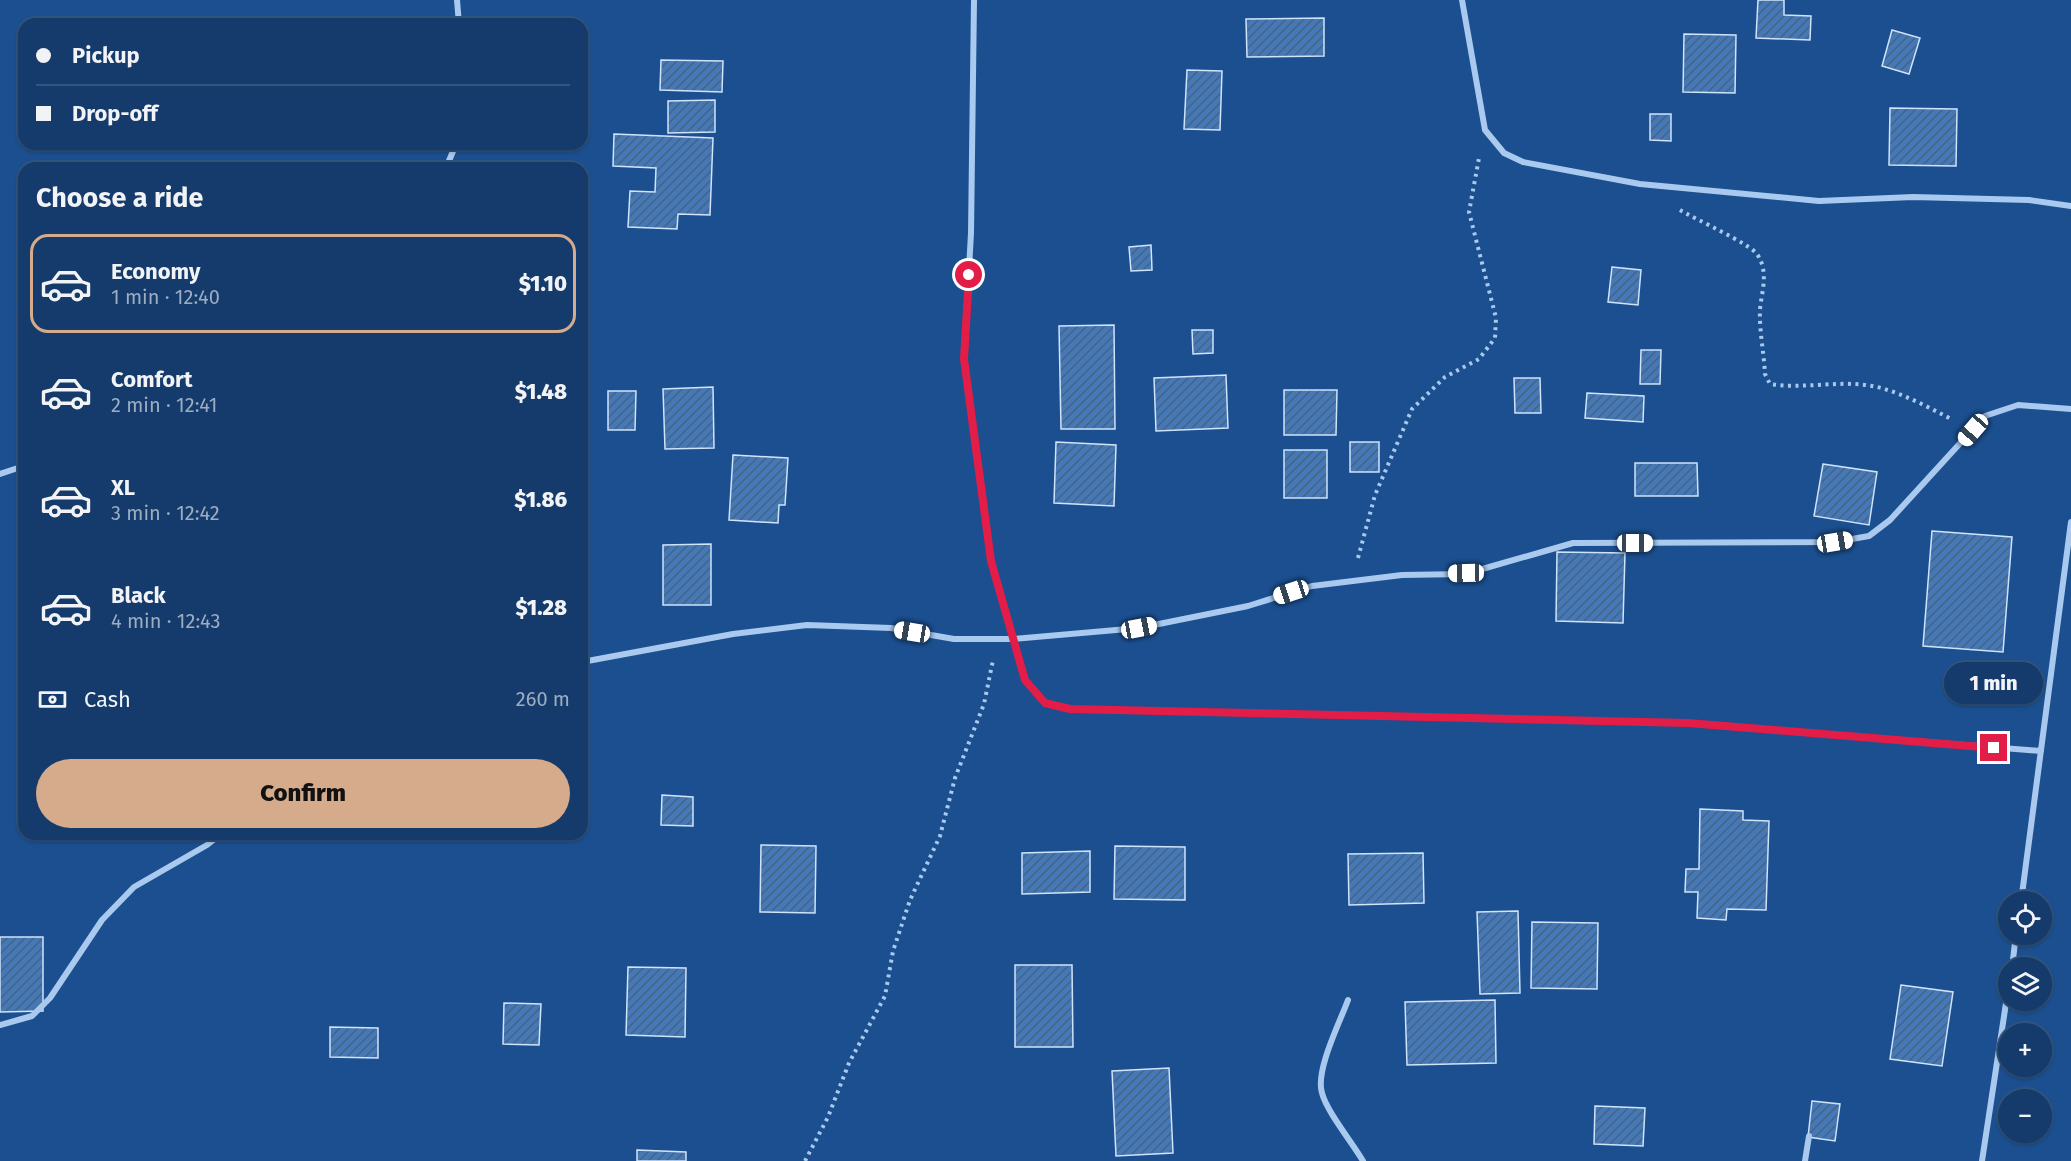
<!DOCTYPE html>
<html lang="en">
<head>
<meta charset="utf-8">
<style>
  :root { --surface:#143b6b; --page:#1d4271; --text:#f1f3f6; --muted:#9dadc1; --line:#33557e; --accent:#d6ab8b }
  body { margin:0; font-family:"Fira Sans",sans-serif; background:var(--page); color:var(--text); height:100vh; display:flex; flex-direction:column; font-size:22px; white-space:nowrap }
  * { box-sizing:border-box; margin:0 }
  p { font-size:20px; color:var(--muted) }
  .icon { flex:none; width:33px; height:33px; fill:none; stroke:currentColor; stroke-width:2; stroke-linecap:round; stroke-linejoin:round }
  .map { position:relative; flex:1; overflow:hidden }
  .sheet { position:absolute; left:18px; top:162px; width:570px; height:678px; display:flex; flex-direction:column; background:var(--surface); border-radius:18px; box-shadow:0 2px 4px #0004,0 0 0 2px var(--line) }
  .sheet>* { flex:none }
  .banner { position:absolute; left:18px; top:18px; width:570px; height:132px; border-radius:18px; box-shadow:0 2px 4px #0004,0 0 0 2px var(--line); display:grid; align-content:center; height:132px; padding:0 18px; background:var(--surface) }
  .controls { position:absolute; left:1998px; top:891px; display:grid; gap:12px }
  .controls a { display:grid; place-items:center; width:54px; height:54px; border-radius:50%; background:var(--surface); box-shadow:0 2px 4px #0004,0 0 0 2px var(--line); font-size:30px }
  .end { position:absolute; width:27px; height:27px; margin:-14px; border:8px solid #e11d48; background:#fff; box-shadow:0 0 0 3px #fff }
  .from { border-radius:50% }
  .bubble { position:absolute; height:42px; border-radius:21px; background:var(--surface); box-shadow:0 2px 4px #0004,0 0 0 2px var(--line); font-size:20px; font-weight:800; line-height:42px; text-align:center }
  .car { position:absolute; width:18px; height:36px; margin:-18px -9px; border-radius:8px; box-shadow:0 0 4px 2px #0007; background:linear-gradient(#fff 24%,#345 0 40%,#fff 0 76%,#345 0 86%,#fff 0) }
  .banner b { display:flex; align-items:center; gap:21px; height:57px; font-size:22px }
  .banner b+b { border-top:2px solid var(--line) }
  .banner i { width:15px; height:15px; background:var(--text) }
  ul { padding:0; list-style:none }
  li { display:flex; align-items:center; gap:18px; height:99px; margin:0 12px 9px; padding:0 6px; border:3px solid transparent; border-radius:18px }
  li div { flex:1 }
  li b { display:block; font-size:22px }
  li em { font-style:normal; font-weight:800 }
  li.active { border-color:var(--accent) }
  li>.icon { width:54px; height:54px; stroke-width:1.5 }
  h2 { padding:0 18px; font-size:27px; line-height:72px }
  .pay { display:flex; align-items:center; gap:15px; height:66px; padding:0 18px; font-size:22px }
  .pay p { margin-inline-start:auto }
  .action { display:flex; gap:12px; margin-top:auto; padding:12px 18px }
  .action a { flex:1; height:69px; border-radius:36px; background:var(--accent); color:#111; font-size:24px; font-weight:800; line-height:69px; text-align:center }
  .map>svg:first-child { display:block }
</style>
</head>
<body>
<div class="map">
<svg width="2071" height="1161" viewBox="0 0 2071 1161">
  <defs>
    <pattern id="building-hatch" width="6" height="6" patternUnits="userSpaceOnUse" patternTransform="scale(1.5)"><rect width="6" height="6" fill="#4478b7"/><path d="M-1 1l2-2M0 6l6-6M5 7l2-2" fill="none" stroke="#486282"/></pattern>
  </defs>
  <rect width="100%" height="100%" fill="#1b4f8f"/>
  <path fill="url(#building-hatch)" stroke="#cfe3fa" stroke-width="1.5" d="M 1758,0 L 1784,0 L 1784,15 L 1811,16 L 1810,40 L 1756,38 Z
    M 1324,18 L 1324,56 L 1247,57 L 1246,19 Z
    M 1892,30 L 1920,38 L 1909,74 L 1882,66 Z
    M 1684,34 L 1736,35 L 1735,93 L 1683,92 Z
    M 661,60 L 723,61 L 722,92 L 660,90 Z
    M 1187,70 L 1222,71 L 1220,130 L 1184,129 Z
    M 715,100 L 715,132 L 668,133 L 668,101 Z
    M 1890,108 L 1957,109 L 1956,166 L 1889,165 Z
    M 1650,114 L 1671,114 L 1671,141 L 1650,140 Z
    M 614,134 L 713,138 L 710,215 L 678,214 L 677,229 L 628,227 L 630,191 L 655,192 L 656,168 L 613,166 Z
    M 1151,245 L 1152,270 L 1131,271 L 1129,247 Z
    M 1612,267 L 1641,270 L 1638,305 L 1608,302 Z
    M 1114,325 L 1115,429 L 1061,429 L 1059,326 Z
    M 1192,330 L 1213,330 L 1213,353 L 1193,354 Z
    M 1641,350 L 1661,350 L 1660,384 L 1640,384 Z
    M 1226,375 L 1228,428 L 1156,431 L 1154,378 Z
    M 1514,378 L 1540,378 L 1541,413 L 1515,413 Z
    M 713,387 L 714,448 L 665,449 L 663,389 Z
    M 1284,390 L 1337,390 L 1336,435 L 1284,435 Z
    M 608,391 L 636,391 L 635,430 L 608,430 Z
    M 1587,393 L 1644,396 L 1643,422 L 1585,418 Z
    M 1056,442 L 1116,445 L 1114,506 L 1054,503 Z
    M 1350,442 L 1379,442 L 1379,472 L 1350,472 Z
    M 1284,450 L 1327,450 L 1327,498 L 1284,498 Z
    M 733,455 L 788,458 L 785,505 L 779,505 L 778,523 L 729,520 Z
    M 1635,463 L 1697,463 L 1698,496 L 1635,496 Z
    M 1823,464 L 1877,472 L 1869,525 L 1814,516 Z
    M 1932,531 L 2012,537 L 2003,652 L 1923,646 Z
    M 711,544 L 711,605 L 663,605 L 663,545 Z
    M 1557,552 L 1625,553 L 1623,623 L 1556,621 Z
    M 662,795 L 693,797 L 693,826 L 661,825 Z
    M 1700,809 L 1743,811 L 1743,820 L 1769,821 L 1766,910 L 1727,909 L 1726,920 L 1697,918 L 1698,892 L 1685,892 L 1686,869 L 1699,869 Z
    M 761,845 L 816,846 L 815,913 L 760,912 Z
    M 1115,846 L 1185,847 L 1185,900 L 1114,899 Z
    M 1090,851 L 1090,892 L 1022,894 L 1022,853 Z
    M 1423,853 L 1424,903 L 1349,905 L 1348,854 Z
    M 1518,911 L 1520,993 L 1480,994 L 1477,912 Z
    M 1532,922 L 1598,923 L 1597,989 L 1531,988 Z
    M 0,937 L 43,937 L 43,1011 L 0,1012 Z
    M 1015,965 L 1072,965 L 1073,1047 L 1015,1047 Z
    M 628,967 L 686,968 L 685,1037 L 626,1035 Z
    M 1901,985 L 1953,992 L 1942,1066 L 1890,1059 Z
    M 1495,1000 L 1496,1063 L 1407,1065 L 1405,1002 Z
    M 504,1003 L 541,1004 L 539,1045 L 503,1044 Z
    M 330,1027 L 378,1028 L 378,1058 L 330,1057 Z
    M 1169,1068 L 1173,1153 L 1116,1156 L 1112,1071 Z
    M 1812,1101 L 1840,1104 L 1835,1141 L 1808,1137 Z
    M 1595,1106 L 1645,1108 L 1643,1146 L 1594,1144 Z
    M 637,1150 L 686,1152 L 686,1161 L 637,1161 Z"/>
  <g fill="none" stroke-linecap="round" stroke-linejoin="round">
    <path stroke="#a9c9ee" stroke-width="4" stroke-dasharray="3 4.5" stroke-linecap="butt" d="M 1680,210 C 1695,219 1750,244 1757,254 C 1769,272 1762,290 1760,309 C 1759,330 1764,353 1765,374 L 1770,384 C 1806,390 1845,378 1881,388 C 1906,395 1930,408 1953,420
      M 1358,558 L 1375,495 L 1412,409 L 1445,377 L 1479,359 L 1495,338 L 1496,318 L 1469,212 L 1479,158
      M 805,1161 L 828,1117 L 849,1063 L 885,996 L 893,951 L 910,900 L 940,836 L 955,778 L 984,704 L 993,660"/>
    <path stroke="#a9c9ee" stroke-width="6" d="M 457,0 L 459,24
      M 974,0 L 971,233 L 964,359 L 991,560 L 1025,680 L 1045,703 L 1070,709 L 1688,723 L 2041,751
      M 1462,0 L 1485,130 L 1504,153 L 1523,162 L 1640,184 L 1819,201 L 1913,197 L 2029,200 L 2071,206
      M 446,168 L 456,144
      M 0,474 L 24,466
      M 582,662 L 733,634 L 807,625 L 891,628 L 954,639 L 1013,639 L 1139,628 L 1248,606 L 1312,586 L 1402,575 L 1465,574 L 1573,543 L 1835,542 L 1869,536 L 1890,520 L 1985,416 L 2018,405 L 2071,409
      M 2021,902 L 2071,522
      M 2012,968 L 2016,934
      M 1348,1000 C 1340,1022 1315,1071 1322,1093 C 1327,1112 1352,1142 1363,1161
      M 0,1025 L 32,1016 L 50,998 L 102,920 L 134,887 L 207,845 L 221,834
      M 1805,1161 L 1809,1136
      M 1982,1161 L 2008,990"/>
  </g>
  <g fill="none" stroke-linecap="round" stroke-linejoin="round">
    <path stroke="#e11d48" stroke-width="8" d="M 969,275 L 964,359 L 991,561 L 1025,680 L 1045,703 L 1070,709 L 1688,723 L 1994,748"/>
  </g>
</svg>
<div class="controls">
<a><svg class="icon" aria-label="locate" viewBox="0 0 24 24"><circle cx="12" cy="12" r="6"/><path d="M12 2v4M12 18v4M2 12h4M18 12h4"/></svg></a>
<a><svg class="icon" aria-label="layers" viewBox="0 0 24 24"><path d="M12 4l9 5-9 5-9-5zM3 14l9 5 9-5"/></svg></a>
<a>+</a>
<a>−</a>
</div>
<i class="end from" style="left:969px;top:275px"></i>
<i class="end" style="left:1994px;top:748px"></i>
<div class="bubble" style="left:1944px;top:662px;width:99px">1 min</div>
<i class="car" style="left:1973px;top:430px;rotate:221deg"></i>
<i class="car" style="left:1835px;top:542px;rotate:81deg"></i>
<i class="car" style="left:1635px;top:543px;rotate:90deg"></i>
<i class="car" style="left:1466px;top:573px;rotate:269deg"></i>
<i class="car" style="left:1291px;top:592px;rotate:252deg"></i>
<i class="car" style="left:1139px;top:628px;rotate:79deg"></i>
<i class="car" style="left:912px;top:632px;rotate:279deg"></i>
<div class="banner">
<b><i class="from"></i>Pickup</b>
<b><i></i>Drop-off</b>
</div>
<section class="sheet">
<h2>Choose a ride</h2>
<ul>
<li class="active"><svg class="icon" aria-label="car" viewBox="0 0 24 24"><path d="M5 17H2v-5l4-1 3-4h7l3 4 3 1v5h-3M9 17h6M6 11h13"/><circle cx="7" cy="17" r="2"/><circle cx="17" cy="17" r="2"/></svg><div><b>Economy</b><p>1 min · 12:40</p></div><em>$1.10</em></li>
<li><svg class="icon" aria-label="car" viewBox="0 0 24 24"><path d="M5 17H2v-5l4-1 3-4h7l3 4 3 1v5h-3M9 17h6M6 11h13"/><circle cx="7" cy="17" r="2"/><circle cx="17" cy="17" r="2"/></svg><div><b>Comfort</b><p>2 min · 12:41</p></div><em>$1.48</em></li>
<li><svg class="icon" aria-label="car" viewBox="0 0 24 24"><path d="M5 17H2v-5l4-1 3-4h7l3 4 3 1v5h-3M9 17h6M6 11h13"/><circle cx="7" cy="17" r="2"/><circle cx="17" cy="17" r="2"/></svg><div><b>XL</b><p>3 min · 12:42</p></div><em>$1.86</em></li>
<li><svg class="icon" aria-label="car" viewBox="0 0 24 24"><path d="M5 17H2v-5l4-1 3-4h7l3 4 3 1v5h-3M9 17h6M6 11h13"/><circle cx="7" cy="17" r="2"/><circle cx="17" cy="17" r="2"/></svg><div><b>Black</b><p>4 min · 12:43</p></div><em>$1.28</em></li>
</ul>
<div class="pay"><svg class="icon" aria-label="cash" viewBox="0 0 24 24"><path d="M3 7h18v10H3z"/><circle cx="12" cy="12" r="2"/></svg>Cash<p>260 m</p></div>
<div class="action"><a>Confirm</a></div>
</section>
</div>
</body>
</html>
